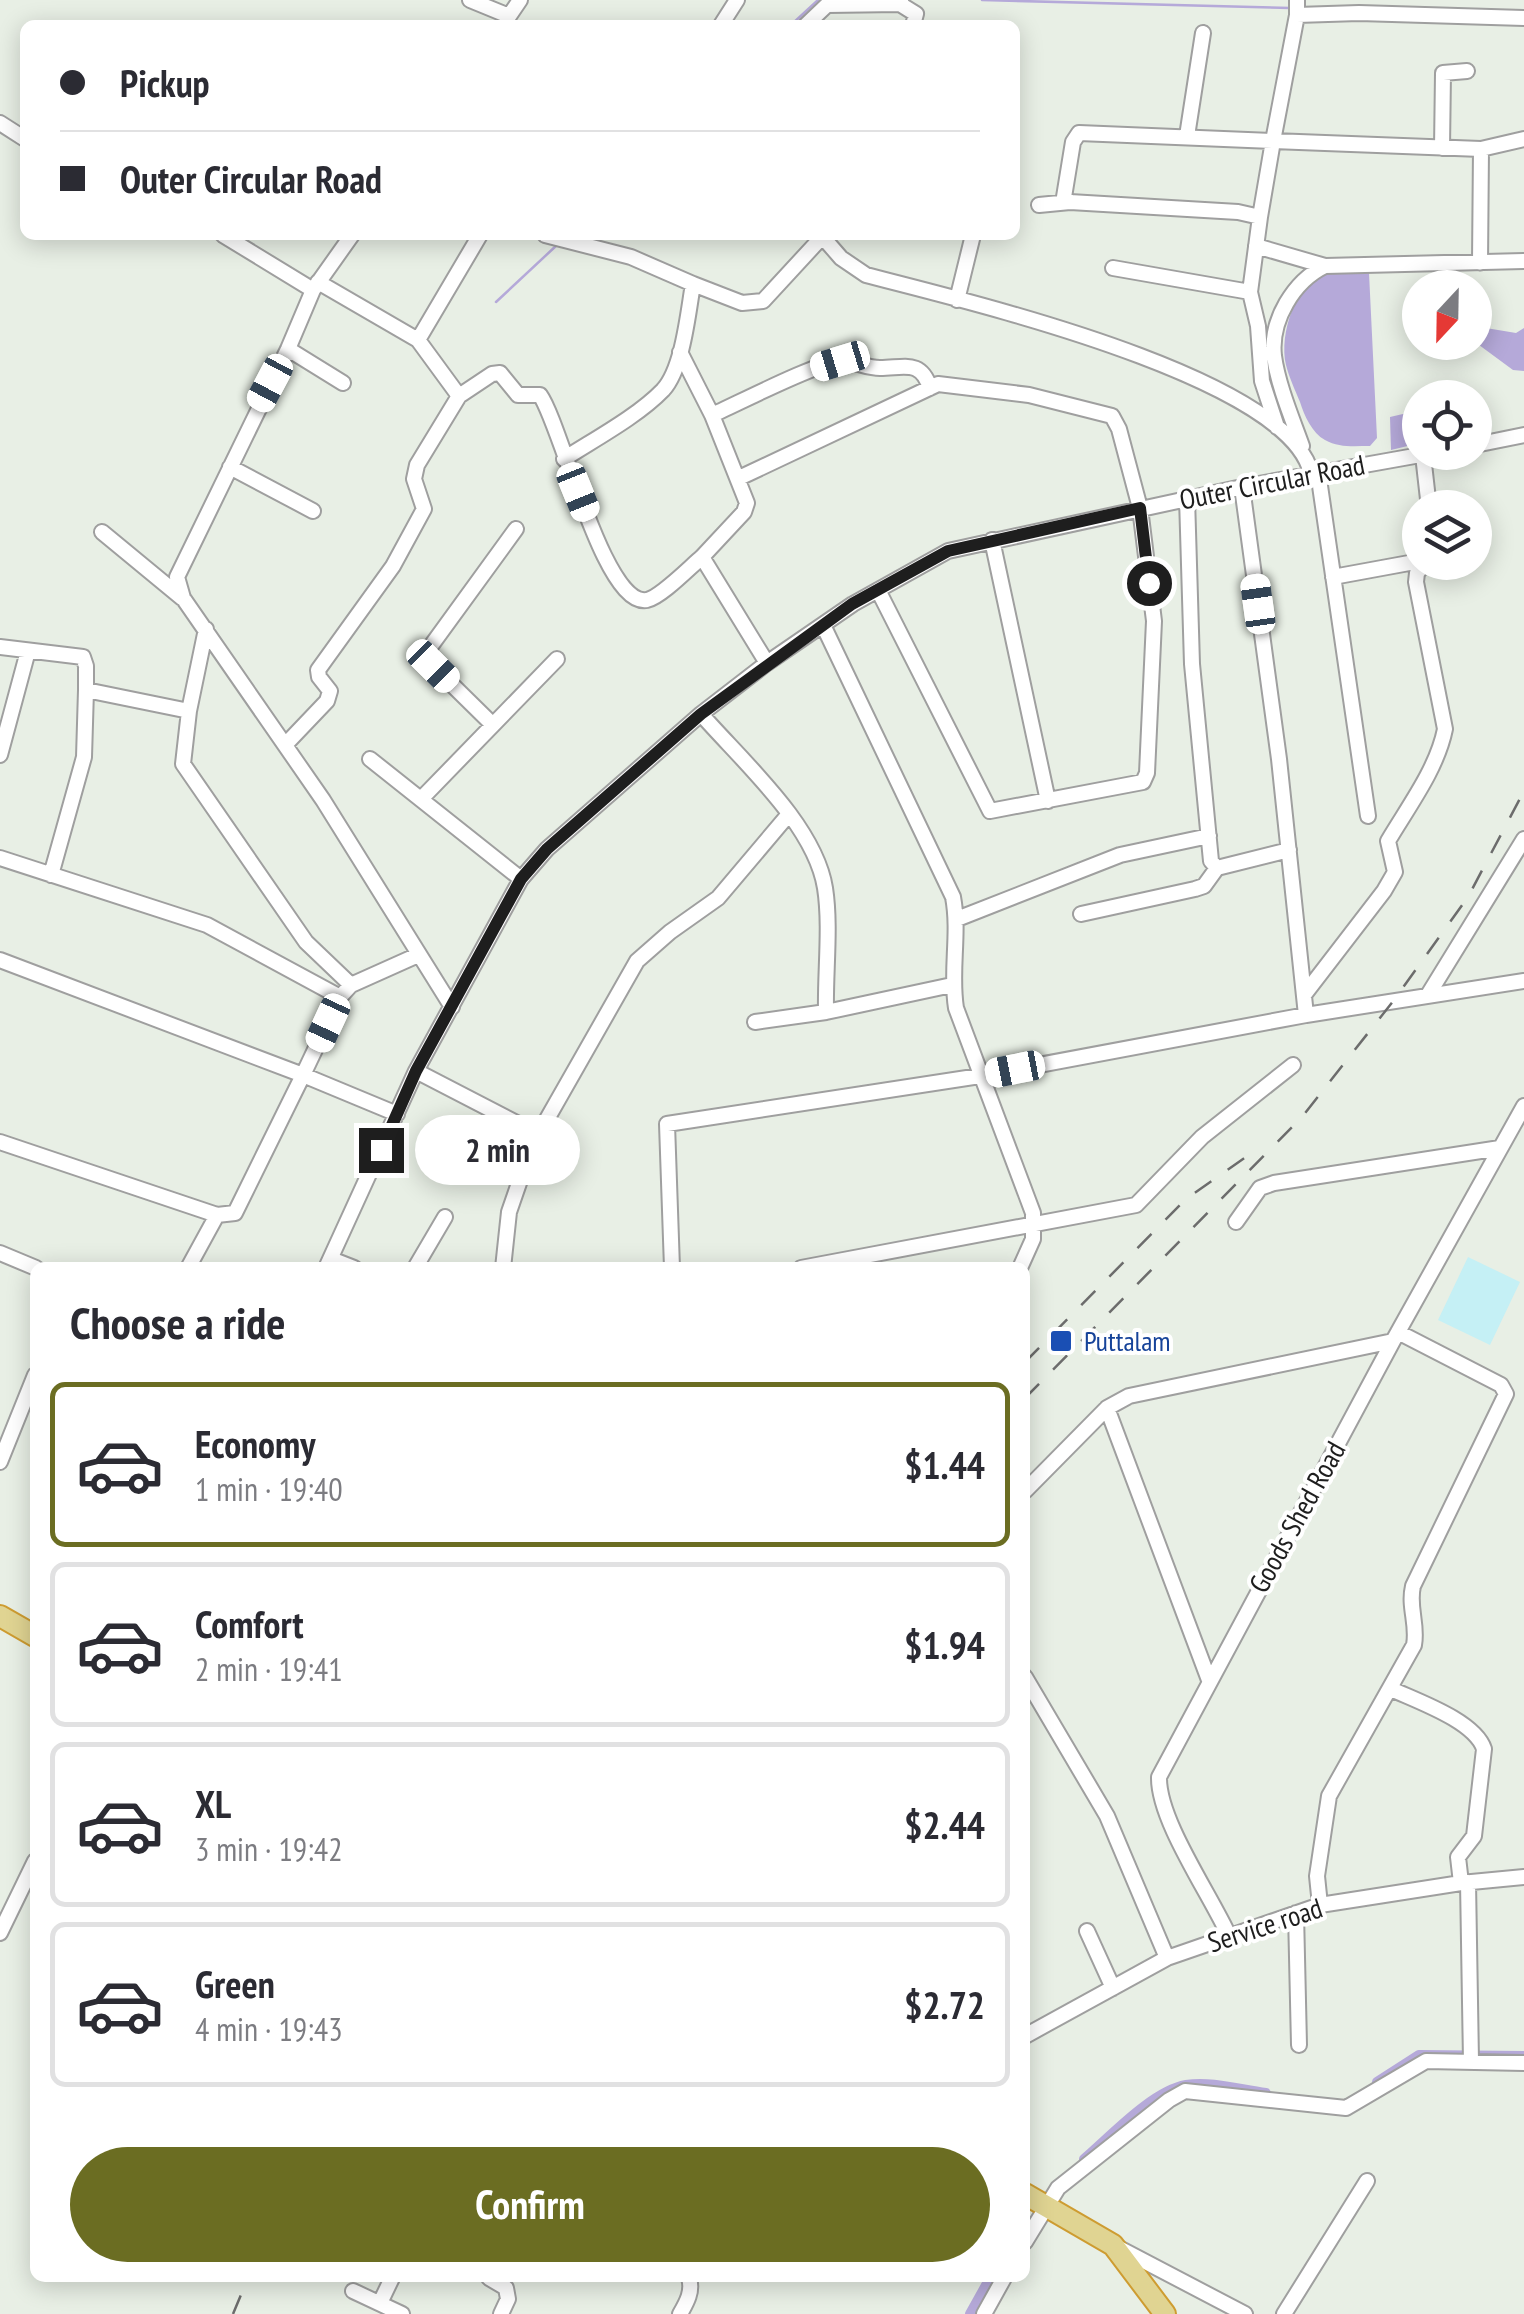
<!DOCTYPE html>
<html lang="en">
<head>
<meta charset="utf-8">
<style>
  :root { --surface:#fff; --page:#f2f2f3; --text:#2b2b33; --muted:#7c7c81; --line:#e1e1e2; --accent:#6b6d22 }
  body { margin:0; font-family:"PT Sans Narrow",sans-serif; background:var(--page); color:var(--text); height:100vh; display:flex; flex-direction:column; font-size:38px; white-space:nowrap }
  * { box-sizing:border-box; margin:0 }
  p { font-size:32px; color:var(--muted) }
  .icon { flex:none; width:55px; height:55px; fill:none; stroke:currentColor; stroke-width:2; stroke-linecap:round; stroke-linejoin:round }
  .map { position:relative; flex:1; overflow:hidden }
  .panel { position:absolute; left:30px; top:1262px; width:1000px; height:1020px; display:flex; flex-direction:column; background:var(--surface); border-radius:15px; box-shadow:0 5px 25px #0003 }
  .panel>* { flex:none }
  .guide { position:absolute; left:20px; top:20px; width:1000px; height:220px; border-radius:15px; box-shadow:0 5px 25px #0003; display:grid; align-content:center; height:220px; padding:0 40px; background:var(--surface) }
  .needle { width:65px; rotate:202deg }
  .buttons { position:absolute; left:1402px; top:270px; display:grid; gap:20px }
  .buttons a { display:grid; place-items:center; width:90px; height:90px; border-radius:50%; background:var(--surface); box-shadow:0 5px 25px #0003; font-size:50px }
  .end { position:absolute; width:45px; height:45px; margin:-22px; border:12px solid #1e1e1e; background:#fff; box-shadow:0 0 0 5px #fff }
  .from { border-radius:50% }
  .bubble { position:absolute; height:70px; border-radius:35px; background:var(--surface); box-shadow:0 5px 25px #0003; font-size:32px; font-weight:800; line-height:70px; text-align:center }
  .car { position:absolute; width:30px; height:60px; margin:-30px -15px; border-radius:12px; box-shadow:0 0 8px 2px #0007; background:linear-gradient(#fff 24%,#345 0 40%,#fff 0 76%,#345 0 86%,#fff 0) }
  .guide b { display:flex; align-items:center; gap:35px; height:95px; font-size:38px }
  .guide b+b { border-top:2px solid var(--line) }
  .guide i { width:25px; height:25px; background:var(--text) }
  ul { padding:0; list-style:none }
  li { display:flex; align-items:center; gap:30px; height:165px; margin:0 20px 15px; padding:0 20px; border:5px solid var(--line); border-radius:15px }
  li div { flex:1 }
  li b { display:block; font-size:38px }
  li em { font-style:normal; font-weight:800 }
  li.selected { border-color:var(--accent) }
  li>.icon { width:90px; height:90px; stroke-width:1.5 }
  h2 { padding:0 40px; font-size:45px; line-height:120px }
  .cta { display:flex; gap:20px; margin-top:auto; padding:20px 40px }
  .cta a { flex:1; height:115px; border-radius:60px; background:var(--accent); color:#fff; font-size:40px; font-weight:800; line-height:115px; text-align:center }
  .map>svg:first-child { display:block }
</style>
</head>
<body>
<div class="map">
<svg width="1524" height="2314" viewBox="0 0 1524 2314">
  <rect width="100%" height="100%" fill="#e8efe5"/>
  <path fill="#c5f0f5" d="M 1468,1257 L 1520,1282 L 1490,1345 L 1438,1320 Z"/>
  <path fill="#b5a9d9" d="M 1328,273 L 1369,273 L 1377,438 L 1370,446 C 1354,446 1339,448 1325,440 C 1312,433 1304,415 1300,402 C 1295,390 1289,377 1286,365 C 1279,334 1295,282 1328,273 Z
    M 1486,328 L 1516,333 L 1524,328 L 1524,371 L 1513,370 L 1475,342 L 1475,331 Z
    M 1420,410 L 1420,443 L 1391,450 L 1390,417 Z"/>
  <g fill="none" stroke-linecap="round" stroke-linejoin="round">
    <path stroke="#b5a9d9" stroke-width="2.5" d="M 982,0 L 1290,8
      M 791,25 L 818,0
      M 496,302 L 557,245"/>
    <path stroke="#b5a9d9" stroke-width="10" d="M 1377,2082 L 1419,2055 L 1524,2056
      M 1084,2159 C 1110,2137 1152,2091 1186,2085 C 1212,2081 1241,2090 1266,2093
      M 970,2314 L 990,2278"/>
    <defs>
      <path id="minor" d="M 470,0 L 509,16
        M 1297,0 L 1297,15 L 1273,141 L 1079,133 L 1073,142 L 1064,197 L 1070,202 L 1238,212 L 1260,217 L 1273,141 L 1481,149 L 1524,139
        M 900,4 L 916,14 L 913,25
        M 1297,15 L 1359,13 L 1524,18
        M 503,25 L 520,0
        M 721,25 L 737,0
        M 806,25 L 827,5 L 900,4 L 901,0
        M 0,123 L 25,139
        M 1187,136 L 1203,33
        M 1442,148 L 1443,73 L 1467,71
        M 1039,205 L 1070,202
        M 223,235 L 313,290
        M 352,235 L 313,290 L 288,349 L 177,577 L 183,598 L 323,800 L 452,1007
        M 545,235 L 631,257 L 693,284 C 688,313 683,368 663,390 C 638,416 595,439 564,459
        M 821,235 L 841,258 L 866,275 C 956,299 1288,375 1311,473
        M 1256,246 L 1325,266
        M 1480,263 L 1481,149
        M 1113,268 L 1250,292 L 1260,217
        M 693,284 L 742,303 L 763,301 L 822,237
        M 1250,292 L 1258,326 L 1262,381 L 1277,427
        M 957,300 L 973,235
        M 418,340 L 480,235
        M 288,349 L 343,383
        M 680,352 L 712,415 C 737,404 820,361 841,361 C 854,361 867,368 880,368 C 904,368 921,359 930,388
        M 459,396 L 492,374 L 500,373 L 518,395 L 540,395 C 561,424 604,608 647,600 C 661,597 690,567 702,557 L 767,663
        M 1475,445 L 1524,435
        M 1302,446 C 1292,418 1278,385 1274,356 C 1270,320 1294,281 1325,266 L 1524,261
        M 1423,455 L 1429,508
        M 230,467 L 313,511
        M 1318,472 L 1368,816
        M 739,478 L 938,384 L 1029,395 L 1112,416 L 1119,429 L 1140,508 L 1154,621 L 1147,773 L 1143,782 L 990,811 L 878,590
        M 1242,487 L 1279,759 L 1306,1015
        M 1187,498 L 1192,664 L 1211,861 L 1217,868 L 1289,850
        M 102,532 L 182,598
        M 992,540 L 1048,801
        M 702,557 L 744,512 L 747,503 L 712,415
        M 1333,577 L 1420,561
        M 823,625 L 953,897 C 960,934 950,971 956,1008 L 1033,1213 L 1033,1239 L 1020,1268
        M 0,647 L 83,657 L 86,666 L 86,690 L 189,711 L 206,629
        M 189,711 L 183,764 L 306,942 L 351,985
        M 701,714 C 742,761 815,825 825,888 C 831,926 825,973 826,1012 L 952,985
        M 493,725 L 433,666 L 428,650 L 516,529
        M 286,744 L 327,701 L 330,691 L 319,677 L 318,670 L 393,566 L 424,509 L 414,479 L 417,465 L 459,396 L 418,340 L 318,282
        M 0,755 L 28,651
        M 370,759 L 521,879
        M 421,799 L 557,659
        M 0,858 L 207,925 L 340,997
        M 51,875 L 84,757 L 86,690
        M 1081,914 L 1195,889 L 1204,886 L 1217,868
        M 957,919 L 1120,855 L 1209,836
        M 0,960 L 303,1075 L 340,997 L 351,985 L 418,955
        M 1304,995 L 1384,891 L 1395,872 L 1388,841 C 1408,807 1437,769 1445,729 L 1416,582 L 1417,573 L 1426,562
        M 1428,995 L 1524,839
        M 755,1022 L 826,1012
        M 416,1071 L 530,1130 L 542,1128 L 637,961 L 670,932 L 718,898 L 789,814
        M 0,1142 L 217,1215 L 188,1268
        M 217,1215 L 235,1213 L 303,1075 L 397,1114
        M 1236,1222 L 1260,1188 L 1274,1183 L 1500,1148
        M 0,1253 L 36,1268
        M 331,1259 L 354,1268
        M 326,1268 L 416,1071 L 521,879 L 547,849 L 701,714 L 767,663 L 853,604 L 948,551 L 1242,487 L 1437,452
        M 415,1268 L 445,1217
        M 503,1268 L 509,1212 L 537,1131
        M 672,1268 L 667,1124 L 980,1076 L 1306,1015 L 1524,981
        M 801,1268 L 1136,1205 L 1202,1137 L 1293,1065
        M 1107,1408 L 1209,1680
        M 0,1462 L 35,1375
        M 1025,1491 L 1107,1408 L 1129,1396 L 1393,1341
        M 1025,1677 L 1107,1816 L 1167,1958
        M 1391,1689 C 1417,1701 1475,1721 1484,1749 L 1474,1836 L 1458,1857 L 1461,1883
        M 1468,1882 L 1471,2061
        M 1320,1905 L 1317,1876 L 1329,1796 L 1414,1645 C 1418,1624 1408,1607 1413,1586 L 1506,1394 L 1501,1385 L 1398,1332
        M 1296,1913 L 1299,2045
        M 1087,1931 L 1113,1988
        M 0,1933 L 35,1861
        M 1229,1936 C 1210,1894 1158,1820 1159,1777 L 1393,1341 L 1524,1106
        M 1025,2036 L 1167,1958 L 1320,1905 L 1461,1883 L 1524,1877
        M 1025,2242 L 1058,2188 L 1169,2100 L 1185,2091 L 1346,2108 L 1426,2061 L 1524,2063
        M 1117,2247 L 1245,2314
        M 489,2278 L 506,2288 L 508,2299 L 501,2314
        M 353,2291 L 402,2314
        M 380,2303 L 392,2278
        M 680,2314 C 687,2302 693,2291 689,2278
        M 984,2314 L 1004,2278
        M 1284,2314 L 1367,2181"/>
      <path id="highway" d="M 0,1616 L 35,1636
        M 1025,2194 L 1113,2245 L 1165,2314"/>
    </defs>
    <use href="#minor" stroke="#9f9f9f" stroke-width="18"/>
    <use href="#highway" stroke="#ce9c31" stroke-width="24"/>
    <use href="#minor" stroke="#fff" stroke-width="14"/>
    <use href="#highway" stroke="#e0d492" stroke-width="20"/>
    <path stroke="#6c6c6c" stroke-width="2.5" stroke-dasharray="20 20" stroke-linecap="butt" d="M 1025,1362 L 1186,1199 L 1256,1150
      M 1025,1398 L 1302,1117 L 1394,1000 L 1468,897 L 1524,791
      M 233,2314 L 248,2278"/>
  </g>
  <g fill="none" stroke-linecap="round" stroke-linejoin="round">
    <path stroke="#1e1e1e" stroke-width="12" d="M 381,1150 L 416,1071 L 521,879 L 547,849 L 701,714 L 852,604 L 948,551 L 1140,508 L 1149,583"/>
  </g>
  <rect fill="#1a4fb4" stroke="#fff" stroke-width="4" x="1049" y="1329" width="24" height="24" rx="5"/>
  <g text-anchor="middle" stroke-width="8" stroke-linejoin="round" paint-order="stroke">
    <g font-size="28" fill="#1e1e1e" stroke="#fff">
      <text transform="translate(1272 482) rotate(-11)" y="10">Outer Circular Road</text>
      <text transform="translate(1297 1517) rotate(-61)" y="10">Goods Shed Road</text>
      <text transform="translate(1265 1925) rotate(-18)" y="10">Service road</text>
    </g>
    <g font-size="28" fill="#164399" stroke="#fff" text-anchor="start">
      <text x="1084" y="1351">Puttalam</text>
    </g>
  </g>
</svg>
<div class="buttons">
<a><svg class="needle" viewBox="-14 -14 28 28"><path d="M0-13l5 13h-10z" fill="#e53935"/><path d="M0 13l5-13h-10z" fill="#7c7c81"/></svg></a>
<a><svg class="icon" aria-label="locate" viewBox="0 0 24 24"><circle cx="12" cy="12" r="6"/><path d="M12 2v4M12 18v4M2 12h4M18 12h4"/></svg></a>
<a><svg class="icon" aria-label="layers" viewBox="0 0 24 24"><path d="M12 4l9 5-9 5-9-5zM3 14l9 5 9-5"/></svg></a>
</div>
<i class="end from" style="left:1149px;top:583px"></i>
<i class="end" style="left:381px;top:1150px"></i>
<div class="bubble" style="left:415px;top:1115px;width:165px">2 min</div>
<i class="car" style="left:840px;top:361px;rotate:253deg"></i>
<i class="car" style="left:270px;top:383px;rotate:208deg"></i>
<i class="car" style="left:578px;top:492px;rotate:158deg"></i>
<i class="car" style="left:1258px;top:604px;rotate:352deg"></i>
<i class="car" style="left:433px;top:666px;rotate:135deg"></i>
<i class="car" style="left:328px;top:1023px;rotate:205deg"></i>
<i class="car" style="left:1015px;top:1069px;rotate:259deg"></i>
<div class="guide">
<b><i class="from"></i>Pickup</b>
<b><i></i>Outer Circular Road</b>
</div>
<section class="panel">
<h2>Choose a ride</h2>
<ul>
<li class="selected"><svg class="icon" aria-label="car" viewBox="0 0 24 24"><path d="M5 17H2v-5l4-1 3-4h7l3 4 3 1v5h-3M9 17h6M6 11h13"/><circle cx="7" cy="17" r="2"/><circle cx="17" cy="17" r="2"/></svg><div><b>Economy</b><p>1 min · 19:40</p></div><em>$1.44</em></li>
<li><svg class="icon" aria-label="car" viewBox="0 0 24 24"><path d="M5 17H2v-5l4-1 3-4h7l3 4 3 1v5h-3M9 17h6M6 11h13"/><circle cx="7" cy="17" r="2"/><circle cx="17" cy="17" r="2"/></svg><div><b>Comfort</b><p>2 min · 19:41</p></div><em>$1.94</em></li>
<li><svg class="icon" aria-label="car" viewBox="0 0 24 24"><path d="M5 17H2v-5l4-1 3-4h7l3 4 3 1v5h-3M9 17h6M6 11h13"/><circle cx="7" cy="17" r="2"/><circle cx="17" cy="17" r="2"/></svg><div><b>XL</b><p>3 min · 19:42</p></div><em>$2.44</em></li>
<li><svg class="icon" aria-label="car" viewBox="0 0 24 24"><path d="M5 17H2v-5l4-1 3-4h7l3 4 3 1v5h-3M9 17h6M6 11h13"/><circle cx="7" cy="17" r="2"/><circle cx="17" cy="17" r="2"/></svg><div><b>Green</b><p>4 min · 19:43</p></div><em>$2.72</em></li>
</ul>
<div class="cta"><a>Confirm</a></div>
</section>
</div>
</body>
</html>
